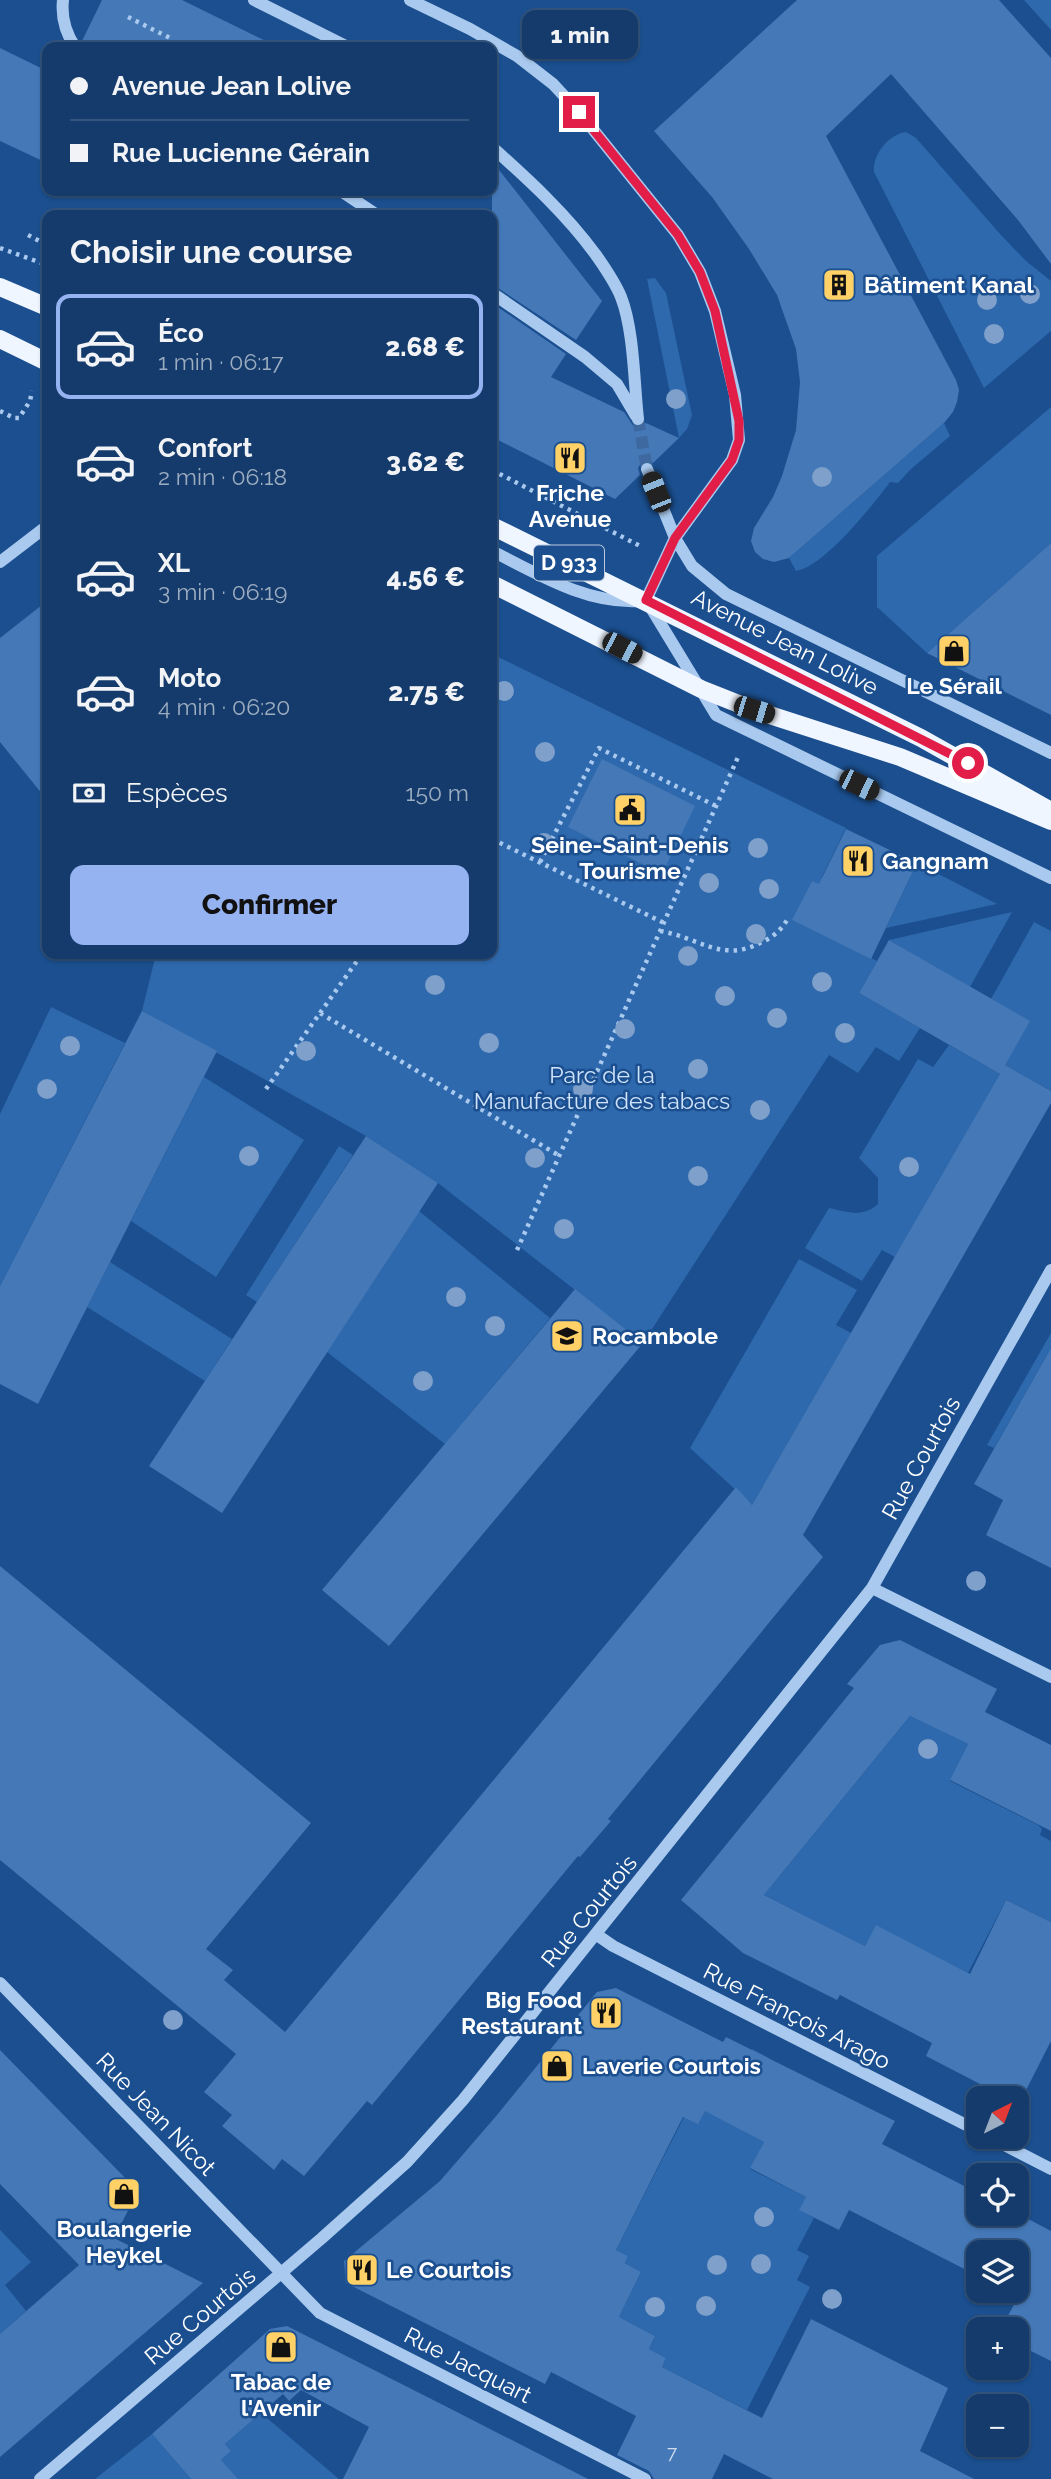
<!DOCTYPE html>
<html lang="fr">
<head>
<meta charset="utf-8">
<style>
  :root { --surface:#143b6b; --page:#214673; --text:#f1f3f6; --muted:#9dadc1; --line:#33557e; --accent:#95b2f1 }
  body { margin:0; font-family:Raleway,sans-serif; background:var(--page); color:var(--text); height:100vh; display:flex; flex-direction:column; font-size:26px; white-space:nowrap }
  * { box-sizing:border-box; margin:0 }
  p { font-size:23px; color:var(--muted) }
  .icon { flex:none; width:38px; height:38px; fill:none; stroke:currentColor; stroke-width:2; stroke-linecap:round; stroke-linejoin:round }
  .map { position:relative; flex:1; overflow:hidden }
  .sheet { position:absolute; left:42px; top:210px; width:455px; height:749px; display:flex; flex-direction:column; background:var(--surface); border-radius:14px; box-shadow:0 2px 5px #0004,0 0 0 2px var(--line) }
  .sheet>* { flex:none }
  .guide { position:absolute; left:42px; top:42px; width:455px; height:154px; border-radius:14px; box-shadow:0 2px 5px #0004,0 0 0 2px var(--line); display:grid; align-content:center; height:154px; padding:0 28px; background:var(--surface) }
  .needle { width:46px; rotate:42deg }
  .tools { position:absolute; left:966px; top:2086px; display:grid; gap:14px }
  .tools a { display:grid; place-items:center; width:63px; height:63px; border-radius:14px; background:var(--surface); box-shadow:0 2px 5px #0004,0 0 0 2px var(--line); font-size:35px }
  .end { position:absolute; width:32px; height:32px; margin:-16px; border:9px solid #e11d48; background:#fff; box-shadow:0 0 0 4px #fff }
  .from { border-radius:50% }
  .bubble { position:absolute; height:49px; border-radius:14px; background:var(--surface); box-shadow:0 2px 5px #0004,0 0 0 2px var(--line); font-size:23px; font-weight:800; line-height:49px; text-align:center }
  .car { position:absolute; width:21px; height:42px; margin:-21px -10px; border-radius:9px; box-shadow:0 0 5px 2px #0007; background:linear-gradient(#222 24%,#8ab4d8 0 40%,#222 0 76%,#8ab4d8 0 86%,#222 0) }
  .guide b { display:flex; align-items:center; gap:24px; height:66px; font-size:26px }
  .guide b+b { border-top:2px solid var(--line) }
  .guide i { width:18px; height:18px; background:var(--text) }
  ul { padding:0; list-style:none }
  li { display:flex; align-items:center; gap:21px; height:105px; margin:0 14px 10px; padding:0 14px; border:4px solid transparent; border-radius:14px }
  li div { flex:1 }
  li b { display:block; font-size:26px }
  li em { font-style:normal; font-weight:800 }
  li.selected { border-color:var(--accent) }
  li>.icon { width:63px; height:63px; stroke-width:1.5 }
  h2 { padding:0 28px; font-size:32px; line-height:84px }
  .pay { display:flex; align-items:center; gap:18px; height:77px; padding:0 28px; font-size:26px }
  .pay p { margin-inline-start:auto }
  .action { display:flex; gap:14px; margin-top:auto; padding:14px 28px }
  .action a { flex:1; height:80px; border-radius:14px; background:var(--accent); color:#111; font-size:28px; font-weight:800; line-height:80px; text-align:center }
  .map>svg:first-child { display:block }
</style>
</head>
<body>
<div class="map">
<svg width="1051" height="2479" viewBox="0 0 1051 2479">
  <rect width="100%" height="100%" fill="#1b4f8f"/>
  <path fill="#2e69ad" d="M 1024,0 L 1051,0 L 1051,30 Z
    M 906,132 L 916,138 L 1001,235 L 1026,261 L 1051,281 L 1051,331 L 984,388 L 874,172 C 872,155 889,134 906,132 Z
    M 655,278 L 666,293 L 692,415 L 687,429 L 679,438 L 647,279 Z
    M 1051,407 L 1051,543 L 927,653 L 877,607 L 877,556 Z
    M 944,423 L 950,436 L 911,469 L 898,483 L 890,482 C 873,505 824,567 796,571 L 789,558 Z
    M 492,654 L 846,828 L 822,877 L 826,888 L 812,881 L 793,920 L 877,961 L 859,993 L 920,1028 L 899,1061 L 876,1047 L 858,1073 L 829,1055 L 643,1343 L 438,1183 L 366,1136 L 142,1011 L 156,954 L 492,954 Z
    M 917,863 L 997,904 L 886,928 Z
    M 1012,912 L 970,987 L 889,940 Z
    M 1034,922 L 1051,931 L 1051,1091 L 1005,1065 L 991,999 Z
    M 51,1007 L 125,1043 L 0,1286 L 0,1114 Z
    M 949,1045 L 1000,1074 L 895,1257 L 882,1250 L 862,1281 L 805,1248 L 829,1208 C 849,1212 862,1218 878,1204 L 878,1178 L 859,1158 L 918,1059 L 933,1067 Z
    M 204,1077 L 304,1140 L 216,1277 L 131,1221 Z
    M 339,1146 L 353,1155 L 257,1302 L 246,1295 Z
    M 419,1211 L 550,1318 L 445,1444 L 327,1352 Z
    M 799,1259 L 857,1290 L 836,1325 L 851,1333 L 752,1505 L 690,1448 Z
    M 110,1262 L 232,1339 L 205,1381 L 87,1307 Z
    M 1051,1333 L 1051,1348 L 994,1448 L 987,1445 Z
    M 910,1716 L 968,1744 L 950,1781 L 1038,1825 L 1042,1829 L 1040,1835 L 1051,1841 L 1051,1922 L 1006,1900 L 968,1973 L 876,1926 L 865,1946 L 764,1895 Z
    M 752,2049 L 769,2058 L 735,2126 L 764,2142 L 750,2169 L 806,2197 L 800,2210 L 814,2218 L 797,2250 L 809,2256 L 797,2280 L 810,2287 L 747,2410 L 662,2367 L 666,2358 L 649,2349 L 655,2336 L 619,2317 L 641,2272 L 625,2263 L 628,2256 L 616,2250 L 684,2117 L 713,2096 L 725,2102 Z
    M 0,2230 L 31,2262 L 5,2285 L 26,2311 L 0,2334 Z
    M 261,2413 L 339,2479 L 215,2479 L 221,2460 L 231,2451 L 225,2444 Z
    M 152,2434 L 191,2479 L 95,2479 Z"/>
  <path fill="#4478b7" d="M 102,0 L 182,0 L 278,47 L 84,47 L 82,41 Z
    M 797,0 L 999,0 L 1051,58 L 1051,264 L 1018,220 L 891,74 L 826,136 L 956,380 L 959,390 L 957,402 L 953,412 L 944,423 L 789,558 L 774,562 L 763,559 L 755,552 L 751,541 L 754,528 L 773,497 L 782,476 L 796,430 L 800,382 L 796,349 L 777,295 L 749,249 L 712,197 L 654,131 Z
    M 0,48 L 47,71 L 47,163 L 0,141 Z
    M 492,161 L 602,301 L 576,340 L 492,284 Z
    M 492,303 L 566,354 L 551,377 L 624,412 L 634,427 L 639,428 L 646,423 L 679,438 L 653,463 L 648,460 L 641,463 L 638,468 L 640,475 L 615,499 L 492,437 Z
    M 1051,543 L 1051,715 L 927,653 Z
    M 47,601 L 47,800 L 0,742 L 0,638 Z
    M 602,759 L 695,806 L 662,874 L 568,827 Z
    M 846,829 L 917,863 L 871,959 L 792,920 L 812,881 L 819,884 Z
    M 889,940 L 1030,1021 L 1000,1074 L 859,993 Z
    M 142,1011 L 217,1051 L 38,1404 L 0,1384 L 0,1286 Z
    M 1005,1065 L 1051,1091 L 1051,1103 L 803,1535 L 823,1557 L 608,1819 L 611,1821 L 580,1857 L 578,1856 L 372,2105 L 367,2101 L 304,2176 L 282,2159 L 274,2170 L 222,2126 L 232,2115 L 204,2092 L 236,2054 L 0,1860 L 0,1566 L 311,1823 L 206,1949 L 233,1970 L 224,1980 L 285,2032 L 736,1487 L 752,1505 Z
    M 366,1136 L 438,1183 L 222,1513 L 149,1466 Z
    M 575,1289 L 643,1343 L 389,1646 L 322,1590 Z
    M 1051,1348 L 1051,1568 L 986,1535 L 1003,1500 L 974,1484 Z
    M 900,1640 L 997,1689 L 985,1712 L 1051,1745 L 1051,1831 L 950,1780 L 968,1744 L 910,1716 L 764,1895 L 865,1946 L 876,1925 L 970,1974 L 1006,1900 L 1051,1922 L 1051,2041 L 1019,2104 L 1017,2098 L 1007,2098 L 926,2056 L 932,2043 L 840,1995 L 837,2000 L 743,1953 L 681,1900 L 854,1688 L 847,1684 L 880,1645 Z
    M 616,1988 L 723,2042 L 726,2037 L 895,2121 L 882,2144 L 978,2193 L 978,2214 L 1017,2213 L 1051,2231 L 1051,2361 L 1017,2344 L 1017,2329 L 1001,2329 L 1018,2297 L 1006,2291 L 1017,2291 L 1017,2252 L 978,2252 L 978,2276 L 849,2210 L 839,2230 L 799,2210 L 806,2197 L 750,2168 L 764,2142 L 705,2111 L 698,2124 L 683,2117 L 616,2250 L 628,2256 L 625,2263 L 641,2272 L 619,2317 L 655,2336 L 649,2349 L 666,2358 L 662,2367 L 762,2418 L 811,2319 L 948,2388 L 920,2451 L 974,2479 L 773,2479 L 724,2454 L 712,2479 L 654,2479 L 649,2471 L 617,2455 L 636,2416 L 551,2372 L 545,2384 L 346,2283 L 344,2261 L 440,2181 L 497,2115 L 597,1992 Z
    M 0,2050 L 138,2191 L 114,2238 L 203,2283 L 0,2457 L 0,2334 L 79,2265 L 0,2184 Z
    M 287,2326 L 453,2410 L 588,2479 L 343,2479 L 369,2427 L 301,2390 L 289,2401 L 283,2394 L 225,2444 L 231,2451 L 221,2460 L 238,2479 L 191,2479 L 152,2434 L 270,2329 Z"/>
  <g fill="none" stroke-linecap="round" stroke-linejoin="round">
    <path stroke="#3d69a0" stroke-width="12" stroke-dasharray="12 6" stroke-linecap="butt" d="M 638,419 L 647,469"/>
    <path stroke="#a9c9ee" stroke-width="4.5" stroke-dasharray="3.5 5" stroke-linecap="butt" d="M 128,17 L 172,39
      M 28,235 L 47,245
      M 0,248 L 47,265
      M 0,411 L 14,418 L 19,418 L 30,401 L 32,391
      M 492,470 L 640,546
      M 492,839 L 664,923
      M 540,862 L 599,748 L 716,806
      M 660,931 C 698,937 721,963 760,943 C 772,938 782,930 788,918
      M 320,1013 L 362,954
      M 266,1089 L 320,1013 L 558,1155
      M 517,1250 L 739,755"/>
    <path stroke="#a9c9ee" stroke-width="12" d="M 63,0 C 61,18 65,32 75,47
      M 254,0 L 348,47
      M 410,0 L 470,29 L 517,56 L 553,84 L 579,112 L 678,235 L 700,272 L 715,311 L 735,395 L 739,440 L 732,460 L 675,538 L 646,600
      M 492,147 C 530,181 566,214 596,255 C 605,268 615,282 621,297 C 634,330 634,383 638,419
      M 341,191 L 377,215
      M 492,293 L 585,357 L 617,384 L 636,416
      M 647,469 L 675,538 L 692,566 L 726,594 L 1051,753
      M 492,551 C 538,574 586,604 639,601
      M 0,562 L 47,526
      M 648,603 L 716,715 L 1051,878
      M 872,1588 L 1051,1677
      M 597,1935 L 613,1946 L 978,2131
      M 0,1983 L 320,2313 L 645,2479
      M 989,2137 L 1051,2169
      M 40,2479 L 322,2238 L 407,2162 L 463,2100 L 872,1588 L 1051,1270"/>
    <path stroke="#f0f6ff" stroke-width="18" d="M 0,287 L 47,307
      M 0,339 L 47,362
      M 492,526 L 921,738 L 1051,811
      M 492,584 L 701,689 L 754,710 L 900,757 L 1051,821"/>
  </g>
  <g fill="#7ea0ca">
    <circle cx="1030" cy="294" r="10"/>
    <circle cx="987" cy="300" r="10"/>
    <circle cx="994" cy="334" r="10"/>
    <circle cx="676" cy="399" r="10"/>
    <circle cx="822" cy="477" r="10"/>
    <circle cx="504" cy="691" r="10"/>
    <circle cx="545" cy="752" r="10"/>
    <circle cx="544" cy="843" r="10"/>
    <circle cx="758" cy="848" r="10"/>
    <circle cx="709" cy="883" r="10"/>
    <circle cx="769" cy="889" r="10"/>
    <circle cx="756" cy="934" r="10"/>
    <circle cx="688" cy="956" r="10"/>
    <circle cx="822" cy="982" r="10"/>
    <circle cx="435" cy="985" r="10"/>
    <circle cx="725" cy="996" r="10"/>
    <circle cx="777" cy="1018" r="10"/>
    <circle cx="625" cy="1029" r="10"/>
    <circle cx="845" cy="1033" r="10"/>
    <circle cx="489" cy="1043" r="10"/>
    <circle cx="70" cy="1046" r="10"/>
    <circle cx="306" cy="1051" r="10"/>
    <circle cx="698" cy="1069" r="10"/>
    <circle cx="47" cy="1089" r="10"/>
    <circle cx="583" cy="1089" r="10"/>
    <circle cx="760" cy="1110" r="10"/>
    <circle cx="249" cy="1156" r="10"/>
    <circle cx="535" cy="1158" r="10"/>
    <circle cx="909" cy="1167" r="10"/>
    <circle cx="698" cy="1176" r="10"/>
    <circle cx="564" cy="1229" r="10"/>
    <circle cx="456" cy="1297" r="10"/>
    <circle cx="495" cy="1326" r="10"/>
    <circle cx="423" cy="1381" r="10"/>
    <circle cx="976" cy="1581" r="10"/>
    <circle cx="928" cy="1749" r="10"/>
    <circle cx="173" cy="2020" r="10"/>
    <circle cx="764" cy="2217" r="10"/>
    <circle cx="761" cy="2264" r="10"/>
    <circle cx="717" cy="2265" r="10"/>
    <circle cx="832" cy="2299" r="10"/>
    <circle cx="706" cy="2306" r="10"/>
    <circle cx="655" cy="2307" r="10"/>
  </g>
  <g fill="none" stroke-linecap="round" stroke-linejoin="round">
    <path stroke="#e11d48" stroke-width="9" d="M 579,112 L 678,235 L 700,272 L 715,311 L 739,421 L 739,440 L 732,460 L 675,538 L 646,600 L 968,763"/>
  </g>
  <defs>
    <symbol id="building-square" viewBox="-11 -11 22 22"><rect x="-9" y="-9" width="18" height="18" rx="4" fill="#ffd166" stroke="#1b4f8f"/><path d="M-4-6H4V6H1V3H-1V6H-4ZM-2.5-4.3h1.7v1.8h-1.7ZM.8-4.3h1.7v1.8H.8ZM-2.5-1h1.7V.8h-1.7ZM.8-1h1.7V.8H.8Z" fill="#111"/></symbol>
    <symbol id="restaurant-square" viewBox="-11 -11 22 22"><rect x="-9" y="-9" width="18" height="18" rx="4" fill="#ffd166" stroke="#1b4f8f"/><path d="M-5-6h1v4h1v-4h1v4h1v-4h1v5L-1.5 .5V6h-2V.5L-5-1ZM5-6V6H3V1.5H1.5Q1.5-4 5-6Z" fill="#111"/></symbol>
    <symbol id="shop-square" viewBox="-11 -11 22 22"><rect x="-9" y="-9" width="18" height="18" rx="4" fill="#ffd166" stroke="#1b4f8f"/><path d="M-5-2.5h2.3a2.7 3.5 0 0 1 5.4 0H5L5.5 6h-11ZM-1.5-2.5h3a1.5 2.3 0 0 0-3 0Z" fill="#111"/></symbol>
    <symbol id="civic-square" viewBox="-11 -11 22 22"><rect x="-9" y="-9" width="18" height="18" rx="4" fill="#ffd166" stroke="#1b4f8f"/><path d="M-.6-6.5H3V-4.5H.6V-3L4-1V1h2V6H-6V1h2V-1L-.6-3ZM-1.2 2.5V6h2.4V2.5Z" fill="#111"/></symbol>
    <symbol id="school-square" viewBox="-11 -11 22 22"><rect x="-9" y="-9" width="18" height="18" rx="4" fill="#ffd166" stroke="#1b4f8f"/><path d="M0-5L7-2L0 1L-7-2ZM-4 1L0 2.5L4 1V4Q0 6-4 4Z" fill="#111"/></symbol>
  </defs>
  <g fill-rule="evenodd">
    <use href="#building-square" x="820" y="266" width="38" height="38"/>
    <use href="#restaurant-square" x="551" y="439" width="38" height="38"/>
    <use href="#shop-square" x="935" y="632" width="38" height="38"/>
    <use href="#civic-square" x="611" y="791" width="38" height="38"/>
    <use href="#restaurant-square" x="839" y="842" width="38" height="38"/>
    <use href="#school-square" x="548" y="1317" width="38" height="38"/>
    <use href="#restaurant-square" x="587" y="1994" width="38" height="38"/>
    <use href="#shop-square" x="538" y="2047" width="38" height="38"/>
    <use href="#shop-square" x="105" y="2175" width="38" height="38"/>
    <use href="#restaurant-square" x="343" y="2251" width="38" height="38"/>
    <use href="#shop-square" x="262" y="2328" width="38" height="38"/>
  </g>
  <g text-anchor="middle" stroke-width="5" stroke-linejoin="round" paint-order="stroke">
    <g font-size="19" fill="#d0dded">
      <text x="672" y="2459">7</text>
    </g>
    <rect fill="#1b4f8f" stroke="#bbcadd" stroke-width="2" x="534" y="545.5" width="70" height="35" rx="5"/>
    <g font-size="21" font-weight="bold" fill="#fff">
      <text x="569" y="570">D 933</text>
    </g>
    <g font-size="23" font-weight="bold" fill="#fff" stroke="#1b4f8f" text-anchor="start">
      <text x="864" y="293">Bâtiment Kanal</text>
      <text x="570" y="501" text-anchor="middle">Friche<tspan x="570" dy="26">Avenue</tspan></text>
      <text x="954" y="694" text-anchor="middle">Le Sérail</text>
      <text x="630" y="853" text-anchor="middle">Seine-Saint-Denis<tspan x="630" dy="26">Tourisme</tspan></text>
      <text x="882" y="869">Gangnam</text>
      <text x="592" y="1344">Rocambole</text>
      <text x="582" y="2008" text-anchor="end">Big Food<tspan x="582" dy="26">Restaurant</tspan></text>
      <text x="582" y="2074">Laverie Courtois</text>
      <text x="124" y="2237" text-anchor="middle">Boulangerie<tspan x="124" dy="26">Heykel</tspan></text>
      <text x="386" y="2278">Le Courtois</text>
      <text x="281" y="2390" text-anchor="middle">Tabac de<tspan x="281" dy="26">l'Avenir</tspan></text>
    </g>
    <g font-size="23" fill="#fff" stroke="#1b4f8f">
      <text transform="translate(785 642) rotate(27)" y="8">Avenue Jean Lolive</text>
      <text transform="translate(921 1458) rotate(-61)" y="8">Rue Courtois</text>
      <text transform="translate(589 1911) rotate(-51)" y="8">Rue Courtois</text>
      <text transform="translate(797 2016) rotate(27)" y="8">Rue François Arago</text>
      <text transform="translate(156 2114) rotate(46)" y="8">Rue Jean Nicot</text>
      <text transform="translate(200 2316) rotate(-40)" y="8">Rue Courtois</text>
      <text transform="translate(468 2365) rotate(27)" y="8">Rue Jacquart</text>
    </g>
    <g font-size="23" fill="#cfe3fa" stroke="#1b4f8f">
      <text x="602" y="1083">Parc de la<tspan x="602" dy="26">Manufacture des tabacs</tspan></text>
    </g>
  </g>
</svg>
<div class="tools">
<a><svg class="needle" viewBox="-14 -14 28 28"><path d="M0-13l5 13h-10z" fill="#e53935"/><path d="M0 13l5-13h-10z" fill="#9dadc1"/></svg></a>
<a><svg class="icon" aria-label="locate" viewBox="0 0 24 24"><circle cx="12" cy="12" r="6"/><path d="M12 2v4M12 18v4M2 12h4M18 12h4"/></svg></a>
<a><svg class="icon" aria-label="layers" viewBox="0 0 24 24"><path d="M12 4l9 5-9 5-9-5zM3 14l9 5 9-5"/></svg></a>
<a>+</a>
<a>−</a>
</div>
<i class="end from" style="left:968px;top:763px"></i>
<i class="end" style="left:579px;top:112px"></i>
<div class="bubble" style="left:522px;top:10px;width:116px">1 min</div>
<i class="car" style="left:656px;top:492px;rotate:338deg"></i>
<i class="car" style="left:622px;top:648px;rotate:117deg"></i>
<i class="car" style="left:754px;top:710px;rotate:107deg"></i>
<i class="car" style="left:859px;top:785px;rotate:116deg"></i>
<div class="guide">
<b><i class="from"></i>Avenue Jean Lolive</b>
<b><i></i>Rue Lucienne Gérain</b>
</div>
<section class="sheet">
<h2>Choisir une course</h2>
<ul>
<li class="selected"><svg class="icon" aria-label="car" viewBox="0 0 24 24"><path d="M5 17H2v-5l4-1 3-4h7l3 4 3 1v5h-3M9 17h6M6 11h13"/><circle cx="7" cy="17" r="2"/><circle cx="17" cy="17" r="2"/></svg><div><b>Éco</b><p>1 min · 06:17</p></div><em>2.68 €</em></li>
<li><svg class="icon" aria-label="car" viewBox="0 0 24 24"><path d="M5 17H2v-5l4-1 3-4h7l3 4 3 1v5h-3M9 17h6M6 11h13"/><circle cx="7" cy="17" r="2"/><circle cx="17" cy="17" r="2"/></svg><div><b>Confort</b><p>2 min · 06:18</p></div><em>3.62 €</em></li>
<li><svg class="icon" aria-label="car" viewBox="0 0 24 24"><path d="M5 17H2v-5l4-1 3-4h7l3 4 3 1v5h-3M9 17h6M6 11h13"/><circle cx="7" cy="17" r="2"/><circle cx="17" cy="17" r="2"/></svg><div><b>XL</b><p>3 min · 06:19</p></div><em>4.56 €</em></li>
<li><svg class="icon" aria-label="car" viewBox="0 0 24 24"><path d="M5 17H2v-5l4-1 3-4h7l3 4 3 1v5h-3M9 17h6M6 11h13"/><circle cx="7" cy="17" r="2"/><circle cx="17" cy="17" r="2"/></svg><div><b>Moto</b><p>4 min · 06:20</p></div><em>2.75 €</em></li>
</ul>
<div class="pay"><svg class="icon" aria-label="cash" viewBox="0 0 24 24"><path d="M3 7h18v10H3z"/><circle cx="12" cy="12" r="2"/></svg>Espèces<p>150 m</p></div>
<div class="action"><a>Confirmer</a></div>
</section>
</div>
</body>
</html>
